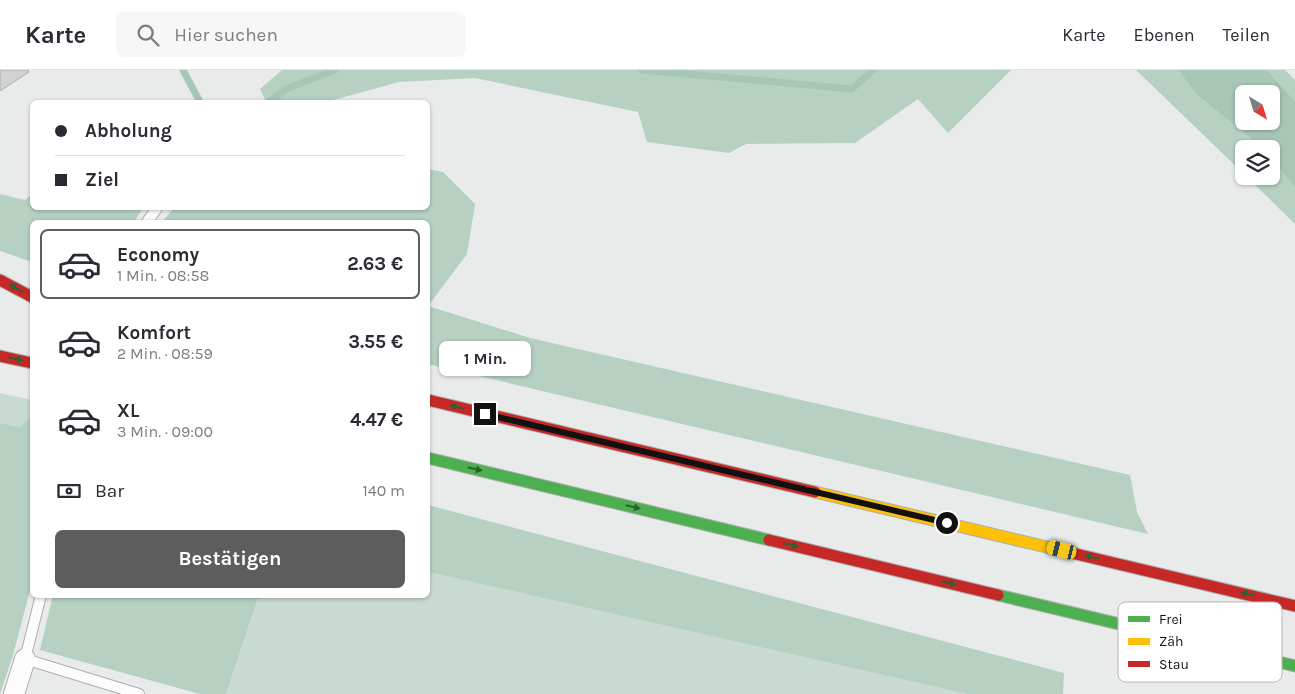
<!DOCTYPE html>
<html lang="de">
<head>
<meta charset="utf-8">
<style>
  :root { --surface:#fff; --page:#f7f7f7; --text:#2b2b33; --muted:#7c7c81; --line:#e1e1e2; --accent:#5c5d5c }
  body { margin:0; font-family:Karla,sans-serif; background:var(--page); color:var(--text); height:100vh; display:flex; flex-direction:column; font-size:19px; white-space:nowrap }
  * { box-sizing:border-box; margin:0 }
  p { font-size:16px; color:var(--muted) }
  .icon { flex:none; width:28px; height:28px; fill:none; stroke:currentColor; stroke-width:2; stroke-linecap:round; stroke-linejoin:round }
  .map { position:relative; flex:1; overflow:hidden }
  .details { position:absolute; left:30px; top:150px; width:400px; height:378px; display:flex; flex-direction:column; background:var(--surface); border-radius:8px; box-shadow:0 1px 4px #0004 }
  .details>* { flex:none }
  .hud { position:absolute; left:30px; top:30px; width:400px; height:110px; border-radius:8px; box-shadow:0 1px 4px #0004; display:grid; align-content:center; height:110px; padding:0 25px; background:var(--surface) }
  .needle { width:32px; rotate:142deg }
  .controls { position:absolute; left:1235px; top:15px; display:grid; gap:10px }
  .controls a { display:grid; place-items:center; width:45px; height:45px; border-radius:8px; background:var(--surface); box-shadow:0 1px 4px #0004; font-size:25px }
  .end { position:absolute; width:22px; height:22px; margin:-11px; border:6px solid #101110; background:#fff; box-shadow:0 0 0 2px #fff }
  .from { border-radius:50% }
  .bubble { position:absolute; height:35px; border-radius:8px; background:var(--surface); box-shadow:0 1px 4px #0004; font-size:16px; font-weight:700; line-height:35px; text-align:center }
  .car { position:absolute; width:15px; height:30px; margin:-15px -8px; border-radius:6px; box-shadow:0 0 4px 1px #0007; background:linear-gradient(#f5c518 24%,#345 0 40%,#f5c518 0 76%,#345 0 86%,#f5c518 0) }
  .hud b { display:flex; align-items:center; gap:18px; height:48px; font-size:19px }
  .hud b+b { border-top:1px solid var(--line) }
  .hud i { width:12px; height:12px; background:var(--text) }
  ul { padding:9px 0 0; list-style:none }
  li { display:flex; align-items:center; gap:15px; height:70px; margin:0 10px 8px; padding:0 15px; border:2px solid transparent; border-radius:8px }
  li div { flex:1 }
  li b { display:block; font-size:19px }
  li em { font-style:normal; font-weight:700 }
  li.current { border-color:var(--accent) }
  li>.icon { width:45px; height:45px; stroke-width:1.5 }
  .pay { display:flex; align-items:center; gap:12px; height:55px; padding:0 25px; font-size:19px }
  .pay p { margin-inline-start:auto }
  .primary-button { display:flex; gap:10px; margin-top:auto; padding:10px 25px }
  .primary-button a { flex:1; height:58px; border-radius:8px; background:var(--accent); color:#fff; font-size:20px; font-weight:700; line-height:58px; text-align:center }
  header { display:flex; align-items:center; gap:30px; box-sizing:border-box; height:70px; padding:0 25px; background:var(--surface); border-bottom:1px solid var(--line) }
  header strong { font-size:24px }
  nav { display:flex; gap:28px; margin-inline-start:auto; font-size:18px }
  .search { width:350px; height:45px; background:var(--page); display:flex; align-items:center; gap:12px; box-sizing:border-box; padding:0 18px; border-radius:8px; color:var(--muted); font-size:19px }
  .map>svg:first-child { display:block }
</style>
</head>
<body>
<header>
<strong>Karte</strong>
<div class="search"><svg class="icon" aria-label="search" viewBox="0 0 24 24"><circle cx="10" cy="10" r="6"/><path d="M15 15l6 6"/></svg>Hier suchen</div>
<nav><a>Karte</a><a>Ebenen</a><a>Teilen</a></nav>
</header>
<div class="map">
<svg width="1295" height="624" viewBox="0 0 1295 624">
  <rect width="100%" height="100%" fill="#e8ebe9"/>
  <path fill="#c9dad0" d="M 0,323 L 32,330 L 32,346 L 19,357 L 0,353 Z
    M 428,502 L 967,624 L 226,624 L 259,525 L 428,525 Z"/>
  <path fill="#b6d0c2" d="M 282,0 L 1011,0 L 948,63 L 918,29 L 855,73 L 746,74 L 729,83 L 647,72 L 638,42 L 475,8 L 399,12 L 326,32 L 266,32 L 260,19 Z
    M 1136,0 L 1178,0 L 1197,25 L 1264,79 L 1244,79 L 1244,104 Z
    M 1267,0 L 1285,0 L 1295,10 L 1295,31 Z
    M 1271,88 L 1295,118 L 1295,154 L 1246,106 L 1271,106 Z
    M 428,99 L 443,102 L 475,134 L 467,184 L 428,236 L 530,268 L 1130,405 L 1137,442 L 1148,464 L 428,294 L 428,152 L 162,152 L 174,138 L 428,138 Z
    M 0,124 L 25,130 L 32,124 L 32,138 L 143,138 L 134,152 L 32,152 L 32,192 L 0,181 Z
    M 32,346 L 32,513 L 13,585 L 0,624 L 0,353 L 19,357 Z
    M 428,435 L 1064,603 L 1063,624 L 967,624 L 428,502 Z
    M 53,525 L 259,525 L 226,624 L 200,624 L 40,580 Z"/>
  <path fill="#a7c6b5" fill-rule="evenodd" d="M 1178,0 L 1267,0 L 1295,31 L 1295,118 L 1271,88 L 1271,79 L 1264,79 L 1197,25 ZM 1244,24 L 1271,24 L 1271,51 L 1244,51 Z"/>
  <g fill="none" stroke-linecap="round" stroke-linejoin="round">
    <path stroke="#a7c6b5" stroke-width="7" d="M 183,0 L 200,32
      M 642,0 L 852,19 L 873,0
      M 269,32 L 286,19 L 335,0"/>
  </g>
  <path fill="#d1d3d1" stroke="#acaead" d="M 0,0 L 28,0 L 29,2 L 0,21 Z"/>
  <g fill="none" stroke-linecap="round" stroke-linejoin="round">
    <defs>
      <path id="lane" d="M 147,152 L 157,138
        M 41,525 L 25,589 L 139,624"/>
      <path id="street" d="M 14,624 L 25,589"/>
      <path id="fast" d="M 428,388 L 769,470
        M 998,525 L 1295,596"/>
      <path id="slow" d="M 815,422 L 1055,479"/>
      <path id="jam" d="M 0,210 L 32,227
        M 0,286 L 32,293
        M 428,330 L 815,422
        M 769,470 L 998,525
        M 1055,479 L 1295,536"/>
    </defs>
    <use href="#lane" stroke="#adafae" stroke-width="12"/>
    <use href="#street" stroke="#adafae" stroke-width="22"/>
    <use href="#fast" stroke="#adafae" stroke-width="13"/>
    <use href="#slow" stroke="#adafae" stroke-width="13"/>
    <use href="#jam" stroke="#adafae" stroke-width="13"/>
    <use href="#lane" stroke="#fcfcfc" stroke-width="10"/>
    <use href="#street" stroke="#fcfcfc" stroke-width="20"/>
    <use href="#fast" stroke="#4caf50" stroke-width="11"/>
    <use href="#slow" stroke="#ffc107" stroke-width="11"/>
    <use href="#jam" stroke="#c62828" stroke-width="11"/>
  </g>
  <defs><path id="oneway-solid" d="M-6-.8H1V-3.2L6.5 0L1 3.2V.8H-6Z" transform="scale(1.25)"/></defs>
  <g fill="#2e6030">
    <use href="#oneway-solid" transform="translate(16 218) rotate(-152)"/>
    <use href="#oneway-solid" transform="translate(16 289) rotate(13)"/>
    <use href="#oneway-solid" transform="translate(457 337) rotate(-167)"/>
    <use href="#oneway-solid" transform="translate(475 399) rotate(13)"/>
    <use href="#oneway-solid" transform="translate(633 437) rotate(13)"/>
    <use href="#oneway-solid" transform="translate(791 475) rotate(13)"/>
    <use href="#oneway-solid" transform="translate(1092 487) rotate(-167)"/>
    <use href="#oneway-solid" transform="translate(949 513) rotate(13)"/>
    <use href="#oneway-solid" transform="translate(1248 524) rotate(-167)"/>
  </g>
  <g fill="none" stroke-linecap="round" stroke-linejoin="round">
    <path stroke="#101110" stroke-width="6" d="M 485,344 L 947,453"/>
  </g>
  <rect x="1118" y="532" width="164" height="80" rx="8" fill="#fff" stroke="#b7b8b7" stroke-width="1"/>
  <rect x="1128" y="546" width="22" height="6" fill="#4caf50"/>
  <rect x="1128" y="568" width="22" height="7" fill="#ffc107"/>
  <rect x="1128" y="591" width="22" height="6" fill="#c62828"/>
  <g font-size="14" fill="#101110">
    <text x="1159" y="554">Frei</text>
    <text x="1159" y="576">Zäh</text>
    <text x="1159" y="599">Stau</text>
  </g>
</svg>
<div class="controls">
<a><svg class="needle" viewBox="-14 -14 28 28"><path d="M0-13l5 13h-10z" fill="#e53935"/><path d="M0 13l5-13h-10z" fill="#7c7c81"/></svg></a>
<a><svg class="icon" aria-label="layers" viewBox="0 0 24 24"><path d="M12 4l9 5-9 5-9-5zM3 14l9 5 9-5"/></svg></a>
</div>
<i class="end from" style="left:947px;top:453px"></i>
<i class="end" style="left:485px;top:344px"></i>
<div class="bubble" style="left:439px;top:271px;width:92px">1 Min.</div>
<i class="car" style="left:1062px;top:480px;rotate:284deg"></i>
<div class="hud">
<b><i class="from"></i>Abholung</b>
<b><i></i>Ziel</b>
</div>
<section class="details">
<ul>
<li class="current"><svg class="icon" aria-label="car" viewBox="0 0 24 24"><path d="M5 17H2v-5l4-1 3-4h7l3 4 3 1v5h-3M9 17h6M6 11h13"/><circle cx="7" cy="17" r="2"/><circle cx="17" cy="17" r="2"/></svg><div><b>Economy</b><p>1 Min. · 08:58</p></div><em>2.63 €</em></li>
<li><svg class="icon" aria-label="car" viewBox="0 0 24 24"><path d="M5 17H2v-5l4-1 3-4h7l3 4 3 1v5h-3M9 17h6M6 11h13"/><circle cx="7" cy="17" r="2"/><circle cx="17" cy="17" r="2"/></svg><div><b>Komfort</b><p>2 Min. · 08:59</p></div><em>3.55 €</em></li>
<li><svg class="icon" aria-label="car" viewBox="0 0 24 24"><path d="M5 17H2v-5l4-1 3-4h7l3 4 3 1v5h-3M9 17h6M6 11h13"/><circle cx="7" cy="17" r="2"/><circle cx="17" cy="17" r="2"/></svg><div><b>XL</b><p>3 Min. · 09:00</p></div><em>4.47 €</em></li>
</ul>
<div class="pay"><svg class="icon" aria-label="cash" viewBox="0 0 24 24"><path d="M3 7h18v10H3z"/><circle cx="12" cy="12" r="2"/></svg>Bar<p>140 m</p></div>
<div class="primary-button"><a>Bestätigen</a></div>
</section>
</div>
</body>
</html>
